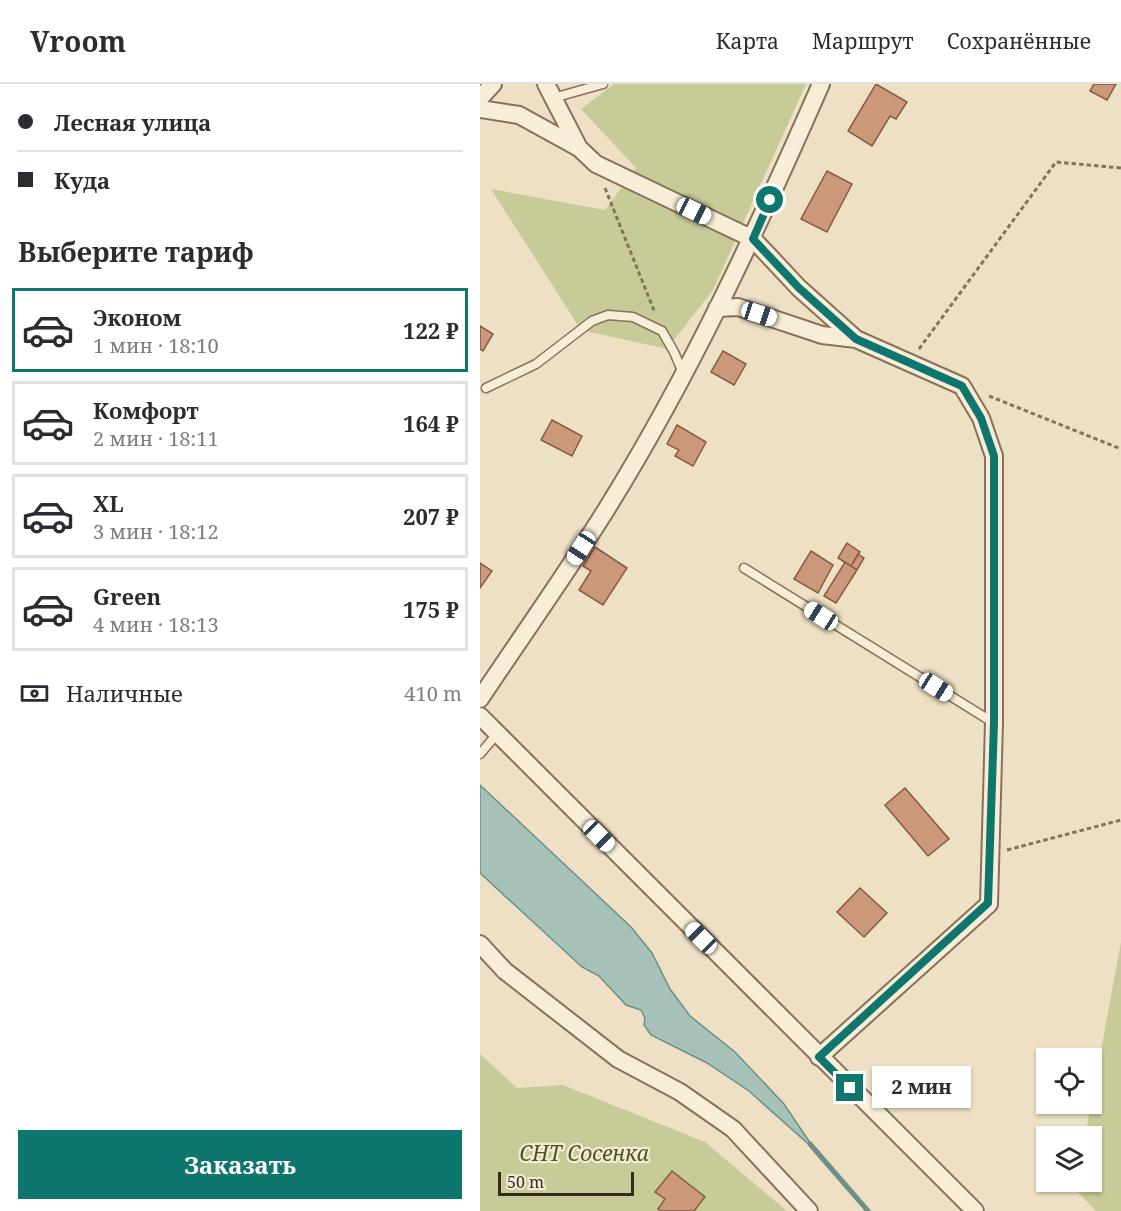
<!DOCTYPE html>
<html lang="ru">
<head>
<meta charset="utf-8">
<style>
  :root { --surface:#fff; --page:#f7f7f7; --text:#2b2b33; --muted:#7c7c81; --line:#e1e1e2; --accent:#0f766e }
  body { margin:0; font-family:"Noto Serif",serif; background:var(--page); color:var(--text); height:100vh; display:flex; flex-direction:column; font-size:22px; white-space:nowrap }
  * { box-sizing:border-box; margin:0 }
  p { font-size:20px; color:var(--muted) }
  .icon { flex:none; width:33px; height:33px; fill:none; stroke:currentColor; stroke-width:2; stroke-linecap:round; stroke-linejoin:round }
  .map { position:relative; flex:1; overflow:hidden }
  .drawer { display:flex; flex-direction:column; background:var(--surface); width:480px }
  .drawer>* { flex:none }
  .guide { display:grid; align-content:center; height:132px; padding:0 18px; background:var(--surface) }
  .controls { position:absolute; left:556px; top:964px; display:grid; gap:12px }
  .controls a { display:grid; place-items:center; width:66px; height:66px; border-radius:0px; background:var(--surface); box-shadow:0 2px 4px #0004; font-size:30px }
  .scale { position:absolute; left:18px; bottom:15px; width:136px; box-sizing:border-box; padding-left:6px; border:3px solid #382a1e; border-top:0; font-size:16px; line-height:21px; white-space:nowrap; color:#382a1e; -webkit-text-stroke:4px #f5ead3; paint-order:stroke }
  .end { position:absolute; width:27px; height:27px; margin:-14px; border:8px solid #0f766e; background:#fff; box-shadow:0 0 0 3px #fff }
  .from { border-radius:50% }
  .bubble { position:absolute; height:42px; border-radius:0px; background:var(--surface); box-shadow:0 2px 4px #0004; font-size:20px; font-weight:700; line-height:42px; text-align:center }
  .car { position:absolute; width:18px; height:36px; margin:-18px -9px; border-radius:8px; box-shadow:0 0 4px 2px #0007; background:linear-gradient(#fff 24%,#345 0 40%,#fff 0 76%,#345 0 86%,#fff 0) }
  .guide b { display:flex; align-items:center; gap:21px; height:57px; font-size:22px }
  .guide b+b { border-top:2px solid var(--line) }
  .guide i { width:15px; height:15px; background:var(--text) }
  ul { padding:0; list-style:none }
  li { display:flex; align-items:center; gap:18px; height:84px; margin:0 12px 9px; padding:0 6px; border:3px solid var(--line); border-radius:0px }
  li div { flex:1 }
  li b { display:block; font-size:22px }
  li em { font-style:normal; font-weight:700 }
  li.current { border-color:var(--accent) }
  li>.icon { width:54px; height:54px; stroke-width:1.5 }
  h2 { padding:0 18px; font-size:27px; line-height:72px }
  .pay { display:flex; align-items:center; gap:15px; height:66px; padding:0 18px; font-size:22px }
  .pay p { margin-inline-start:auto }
  .cta { display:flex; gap:12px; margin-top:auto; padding:12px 18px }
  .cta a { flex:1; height:69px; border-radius:0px; background:var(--accent); color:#fff; font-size:24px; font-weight:700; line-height:69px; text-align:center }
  header { display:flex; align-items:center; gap:36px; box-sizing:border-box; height:84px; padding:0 30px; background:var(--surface); border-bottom:2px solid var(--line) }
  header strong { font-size:28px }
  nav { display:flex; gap:33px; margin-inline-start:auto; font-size:21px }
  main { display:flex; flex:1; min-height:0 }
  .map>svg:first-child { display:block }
</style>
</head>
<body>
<header>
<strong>Vroom</strong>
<nav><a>Карта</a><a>Маршрут</a><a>Сохранённые</a></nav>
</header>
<main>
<section class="drawer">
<div class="guide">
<b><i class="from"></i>Лесная улица</b>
<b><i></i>Куда</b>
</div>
<h2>Выберите тариф</h2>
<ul>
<li class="current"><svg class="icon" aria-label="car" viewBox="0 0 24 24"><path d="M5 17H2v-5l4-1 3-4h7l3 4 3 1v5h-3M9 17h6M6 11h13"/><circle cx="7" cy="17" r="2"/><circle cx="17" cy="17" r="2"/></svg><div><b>Эконом</b><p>1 мин · 18:10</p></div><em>122 ₽</em></li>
<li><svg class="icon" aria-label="car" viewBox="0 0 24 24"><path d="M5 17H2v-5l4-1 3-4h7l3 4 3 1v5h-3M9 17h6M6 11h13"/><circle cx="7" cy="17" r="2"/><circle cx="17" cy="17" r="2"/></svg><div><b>Комфорт</b><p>2 мин · 18:11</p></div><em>164 ₽</em></li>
<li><svg class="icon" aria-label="car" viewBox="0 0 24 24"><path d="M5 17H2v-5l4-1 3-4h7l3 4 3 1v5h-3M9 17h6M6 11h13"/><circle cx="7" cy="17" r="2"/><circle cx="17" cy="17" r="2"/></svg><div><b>XL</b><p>3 мин · 18:12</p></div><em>207 ₽</em></li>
<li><svg class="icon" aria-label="car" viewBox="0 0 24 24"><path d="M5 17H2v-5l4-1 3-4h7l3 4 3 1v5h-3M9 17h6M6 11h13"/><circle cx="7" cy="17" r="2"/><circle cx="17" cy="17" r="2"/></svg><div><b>Green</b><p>4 мин · 18:13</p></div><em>175 ₽</em></li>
</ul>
<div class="pay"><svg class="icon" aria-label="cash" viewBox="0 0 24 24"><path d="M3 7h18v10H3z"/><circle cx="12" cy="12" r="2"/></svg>Наличные<p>410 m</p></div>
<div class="cta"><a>Заказать</a></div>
</section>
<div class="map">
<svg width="641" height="1127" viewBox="0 0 641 1127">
  <rect width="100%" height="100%" fill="#ede0c4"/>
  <path fill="#c7cb98" d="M 134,0 L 326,0 L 233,206 L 187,265 L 101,246 L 11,105 L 125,126 L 156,84 L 101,25 Z
    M 641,858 L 641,1127 L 616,1127 L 596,1106 L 597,1098 L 612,1098 L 612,1053 L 605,1053 Z
    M 0,970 L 37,1004 L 83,1001 L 225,1058 L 307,1127 L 0,1127 Z"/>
  <path fill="#a6c1b8" stroke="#6d8f85" stroke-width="1.5" d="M 0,701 L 151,843 L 172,869 L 190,905 L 210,932 L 255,968 L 304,1020 L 335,1066 L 269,1007 L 227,979 L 171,951 L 164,941 L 165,934 L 161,926 L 146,921 L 119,892 L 102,883 L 0,789 Z"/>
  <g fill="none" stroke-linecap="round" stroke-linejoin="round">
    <path stroke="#6d8f85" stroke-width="5" d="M 330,1060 L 388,1127"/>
  </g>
  <path fill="#cb997a" stroke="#875a41" stroke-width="1.5" d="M 396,0 L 427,18 L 416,35 L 410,32 L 392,62 L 368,47 Z
    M 614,0 L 636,0 L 627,16 L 610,7 Z
    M 347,87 L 372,100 L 347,148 L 321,135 Z
    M 0,242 L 13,250 L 3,267 L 0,265 Z
    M 243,267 L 266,280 L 254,301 L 231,288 Z
    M 72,336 L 102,352 L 92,372 L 61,356 Z
    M 197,341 L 226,358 L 213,382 L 195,372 L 199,366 L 187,360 Z
    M 367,459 L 380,468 L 371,482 L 358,474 Z
    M 115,463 L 147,484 L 123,521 L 99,506 L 111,487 L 103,482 Z
    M 331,467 L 353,481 L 338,509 L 314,495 Z
    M 378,470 L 384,474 L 377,486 L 371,482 Z
    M 365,478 L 377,486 L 356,519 L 344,512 Z
    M 0,479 L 12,487 L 0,504 Z
    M 425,704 L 469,755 L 448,772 L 405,721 Z
    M 380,804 L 407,829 L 384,853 L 357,828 Z
    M 192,1087 L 225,1113 L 214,1127 L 181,1127 L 178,1125 L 185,1115 L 175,1108 Z"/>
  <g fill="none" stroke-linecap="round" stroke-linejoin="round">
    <defs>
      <path id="lane" d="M 73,14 L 123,0
        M 6,304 L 56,280 L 112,237 L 128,231 L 153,233 L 182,247 L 194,268 L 203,289
        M 264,484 L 514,639
        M 0,670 L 17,650"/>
      <path id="street" d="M 66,0 L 99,64 L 116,80 L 273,155 L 319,204 L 376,255 L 482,302 L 501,334 L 514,372 L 514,639 L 509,820 L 339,973
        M 0,14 L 13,0
        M 0,25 L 39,31 L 99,64
        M 237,224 L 258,223 L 342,251 L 376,255
        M 0,615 C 42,552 86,490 126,426 C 210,291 277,146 341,0
        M 0,632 L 495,1127
        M 0,860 L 25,887 L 138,975 L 200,1008 L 253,1045 L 329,1127"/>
    </defs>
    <use href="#lane" stroke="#88715b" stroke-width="11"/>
    <use href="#street" stroke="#88715b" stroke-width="20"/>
    <path stroke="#88715b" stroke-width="3" stroke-dasharray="4.5 3" stroke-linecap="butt" d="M 125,104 L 175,229
      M 439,265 L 576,78 L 641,84
      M 509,312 L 641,365
      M 527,766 L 641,736"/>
    <use href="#lane" stroke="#f8edd7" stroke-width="8"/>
    <use href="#street" stroke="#f8edd7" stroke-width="16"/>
  </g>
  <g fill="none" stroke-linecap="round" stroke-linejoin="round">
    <path stroke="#0f766e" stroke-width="8" d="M 290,116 L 273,155 L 319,204 L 376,255 L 482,302 L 501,334 L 514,372 L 514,639 L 508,819 L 339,973 L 370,1004"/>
  </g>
  <g text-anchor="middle" stroke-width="4.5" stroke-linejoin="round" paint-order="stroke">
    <g font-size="21" font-style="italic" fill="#4a5425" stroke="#f5ead3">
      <text x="104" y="1077">СНТ Сосенка</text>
    </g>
  </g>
</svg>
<div class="controls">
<a><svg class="icon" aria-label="locate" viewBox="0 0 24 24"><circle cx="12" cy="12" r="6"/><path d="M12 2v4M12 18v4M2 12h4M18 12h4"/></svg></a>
<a><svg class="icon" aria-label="layers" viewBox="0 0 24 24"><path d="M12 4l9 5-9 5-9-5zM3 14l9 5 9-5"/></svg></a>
</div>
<div class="scale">50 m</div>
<i class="end from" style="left:290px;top:116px"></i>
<i class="end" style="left:370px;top:1004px"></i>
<div class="bubble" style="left:392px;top:982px;width:99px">2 мин</div>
<i class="car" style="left:214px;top:127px;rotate:116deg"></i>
<i class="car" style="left:279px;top:230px;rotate:108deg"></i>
<i class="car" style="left:101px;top:464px;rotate:213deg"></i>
<i class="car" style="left:341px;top:532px;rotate:302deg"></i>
<i class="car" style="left:456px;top:603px;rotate:122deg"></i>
<i class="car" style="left:119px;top:752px;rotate:135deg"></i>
<i class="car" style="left:221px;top:854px;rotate:315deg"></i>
</div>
</main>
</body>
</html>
